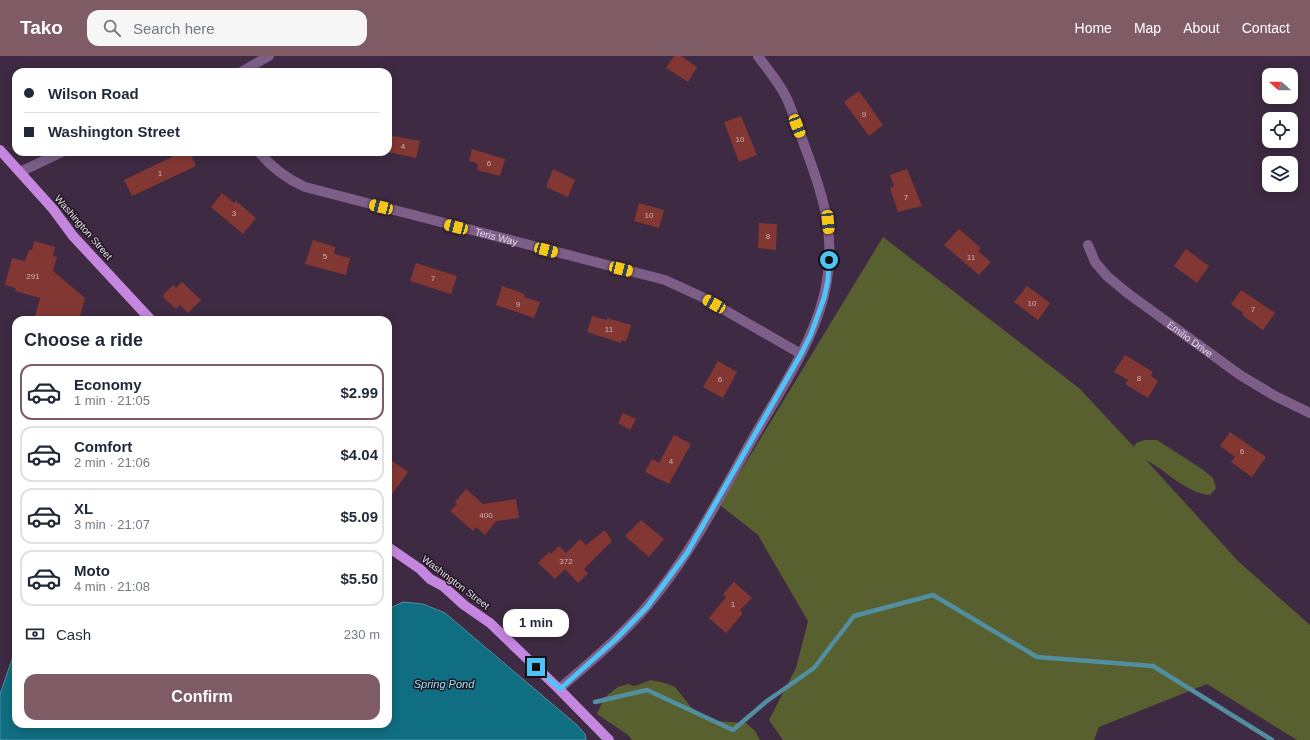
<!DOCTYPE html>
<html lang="en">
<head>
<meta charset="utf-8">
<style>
  :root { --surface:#fff; --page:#f6f6f7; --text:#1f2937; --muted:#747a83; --line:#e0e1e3; --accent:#7f5c65 }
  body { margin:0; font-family:Helvetica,sans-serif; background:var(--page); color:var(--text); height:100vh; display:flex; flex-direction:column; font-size:15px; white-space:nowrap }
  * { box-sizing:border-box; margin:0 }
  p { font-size:13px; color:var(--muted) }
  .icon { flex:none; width:22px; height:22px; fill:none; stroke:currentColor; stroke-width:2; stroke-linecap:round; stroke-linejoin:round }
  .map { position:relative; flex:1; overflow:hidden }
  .sheet { position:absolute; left:12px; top:260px; width:380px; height:412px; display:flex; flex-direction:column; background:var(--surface); border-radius:12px; box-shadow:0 2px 10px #0003 }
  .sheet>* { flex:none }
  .guide { position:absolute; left:12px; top:12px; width:380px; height:88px; border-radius:12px; box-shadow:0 2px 10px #0003; display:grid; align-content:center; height:88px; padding:0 12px; background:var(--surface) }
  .needle { width:26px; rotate:291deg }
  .fabs { position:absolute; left:1262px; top:12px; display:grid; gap:8px }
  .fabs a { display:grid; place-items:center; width:36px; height:36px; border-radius:8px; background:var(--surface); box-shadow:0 2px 10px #0003; font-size:20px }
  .end { position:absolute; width:18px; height:18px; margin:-9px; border:5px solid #4fc3f7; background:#111; box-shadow:0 0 0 2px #111 }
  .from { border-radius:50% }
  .bubble { position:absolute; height:28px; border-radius:12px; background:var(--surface); box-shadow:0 2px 10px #0003; font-size:13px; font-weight:700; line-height:28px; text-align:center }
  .car { position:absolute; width:12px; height:24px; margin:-12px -6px; border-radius:5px; box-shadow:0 0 3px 1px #0007; background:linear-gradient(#f5c518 24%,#345 0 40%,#f5c518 0 76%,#345 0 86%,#f5c518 0) }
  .guide b { display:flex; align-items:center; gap:14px; height:38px; font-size:15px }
  .guide b+b { border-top:1px solid var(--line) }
  .guide i { width:10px; height:10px; background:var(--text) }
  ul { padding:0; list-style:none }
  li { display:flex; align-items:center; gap:12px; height:56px; margin:0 8px 6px; padding:0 4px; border:2px solid var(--line); border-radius:12px }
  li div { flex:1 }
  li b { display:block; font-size:15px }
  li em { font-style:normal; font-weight:700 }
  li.active { border-color:var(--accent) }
  li>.icon { width:36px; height:36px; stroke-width:1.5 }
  h2 { padding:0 12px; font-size:18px; line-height:48px }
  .pay { display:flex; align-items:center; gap:10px; height:44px; padding:0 12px; font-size:15px }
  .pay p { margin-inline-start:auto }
  .cta { display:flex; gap:8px; margin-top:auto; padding:8px 12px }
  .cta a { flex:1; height:46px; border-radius:12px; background:var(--accent); color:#fff; font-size:16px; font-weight:700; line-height:46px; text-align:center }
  header { display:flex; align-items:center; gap:24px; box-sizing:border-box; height:56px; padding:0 20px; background:var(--accent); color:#fff }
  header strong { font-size:19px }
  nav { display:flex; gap:22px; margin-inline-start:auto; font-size:14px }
  .search { width:280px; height:36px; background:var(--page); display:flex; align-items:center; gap:10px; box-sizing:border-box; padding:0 14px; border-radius:12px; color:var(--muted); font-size:15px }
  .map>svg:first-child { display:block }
</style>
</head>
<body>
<header>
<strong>Tako</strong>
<div class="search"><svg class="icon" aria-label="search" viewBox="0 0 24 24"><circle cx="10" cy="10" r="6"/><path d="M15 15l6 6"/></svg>Search here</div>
<nav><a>Home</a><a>Map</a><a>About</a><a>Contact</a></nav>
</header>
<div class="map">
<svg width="1310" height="684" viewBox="0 0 1310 684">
  <rect width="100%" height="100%" fill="#3e2a42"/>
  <path fill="#59602f" d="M 883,181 L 1079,332 L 1134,391 L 1136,387 L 1144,384 L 1157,384 L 1202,413 L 1213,422 L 1216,432 L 1210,439 C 1186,437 1167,415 1146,404 L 1238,505 L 1310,569 L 1310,684 L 1297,684 L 1207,628 L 1099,671 L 1094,684 L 783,684 L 769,664 L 796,612 L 808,565 L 758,479 L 720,449 Z
    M 651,624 L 665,627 L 675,631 L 691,651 L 713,665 L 746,667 L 755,675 L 760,684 L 632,684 L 628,679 L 597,658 L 604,642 L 618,631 L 628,628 L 635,630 Z"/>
  <path fill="#0f6e81" stroke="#508ea0" d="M 403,546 L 423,548 L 445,557 L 577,669 L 585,678 L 586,684 L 0,684 L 0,638 L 16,592 L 16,668 L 388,668 L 388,553 Z"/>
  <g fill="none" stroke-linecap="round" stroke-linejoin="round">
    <path stroke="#508ea0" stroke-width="4.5" d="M 595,646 L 647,634 L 733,674 L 767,645 L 814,612 L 854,560 L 933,539 L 1037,601 L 1153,610 L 1272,684"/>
  </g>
  <path fill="#833732" d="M 674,0 L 681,0 L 697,11 L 688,26 L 666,12 Z
    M 859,35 L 883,69 L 869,80 L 844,46 Z
    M 741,60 L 757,99 L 739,106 L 724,66 Z
    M 388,79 L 420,85 L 416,102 L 388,96 Z
    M 472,93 L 505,103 L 500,120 L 477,114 L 478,108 L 469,105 Z
    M 169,96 L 190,96 L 196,110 L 132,140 L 124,124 L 172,101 Z
    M 553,113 L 575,124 L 568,141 L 546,131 Z
    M 907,113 L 922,150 L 898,156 L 890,132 L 894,130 L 890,119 Z
    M 222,137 L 234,147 L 236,145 L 256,162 L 243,178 L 211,151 Z
    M 639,147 L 664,154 L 659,172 L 634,165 Z
    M 759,167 L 777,168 L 776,194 L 758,192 Z
    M 959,173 L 981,192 L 978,195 L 991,206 L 979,219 L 944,189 Z
    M 313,184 L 335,191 L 334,198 L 350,202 L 346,219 L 305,208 Z
    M 34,185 L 55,191 L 53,200 L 57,201 L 53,215 L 85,242 L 79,264 L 34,264 L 40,242 L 15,235 L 16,232 L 5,229 L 12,202 L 25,205 L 29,194 L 32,194 Z
    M 1186,193 L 1209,210 L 1197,227 L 1174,210 Z
    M 416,207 L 457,220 L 451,238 L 410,225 Z
    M 182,226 L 201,244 L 188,257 L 180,249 L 176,253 L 162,240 L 173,229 L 176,232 Z
    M 502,230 L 525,238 L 524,241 L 540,246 L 534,262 L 496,249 Z
    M 1027,230 L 1050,247 L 1038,264 L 1014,246 Z
    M 1241,234 L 1275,257 L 1263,274 L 1242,259 L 1243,257 L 1231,248 Z
    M 592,260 L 607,264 L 607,262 L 631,269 L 626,286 L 622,284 L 621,287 L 587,276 Z
    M 1125,299 L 1153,316 L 1151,320 L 1158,325 L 1148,342 L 1125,328 L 1128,324 L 1114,316 Z
    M 718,305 L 737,316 L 723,342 L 703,331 Z
    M 623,357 L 636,363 L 630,374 L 618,367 Z
    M 1230,376 L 1266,401 L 1252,421 L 1231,406 L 1235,401 L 1220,390 Z
    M 674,379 L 691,388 L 669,428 L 645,416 L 652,403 L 659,407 Z
    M 388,402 L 408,416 L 388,444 Z
    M 466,433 L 483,448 L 516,443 L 519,462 L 496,465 L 485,479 L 476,471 L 473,475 L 450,455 L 457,448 L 455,446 Z
    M 641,464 L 664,483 L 649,501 L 625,480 Z
    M 605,474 L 612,485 L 584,513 L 588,517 L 578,527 L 565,513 L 555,523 L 538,507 L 549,496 L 551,498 L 559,490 L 566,497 L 580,483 L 586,489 Z
    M 734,526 L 752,542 L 740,554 L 743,557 L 726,577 L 709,562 L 726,541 L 723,538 Z"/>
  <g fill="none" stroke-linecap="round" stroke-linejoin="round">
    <g stroke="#7c5e89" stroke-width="10">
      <path d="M 241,16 L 269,0"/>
      <path id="s1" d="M 259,96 C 272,112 287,123 305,131 L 665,224 L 702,241 L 801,298"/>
      <path d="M 20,116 L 62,96"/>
      <path id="s2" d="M 1088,189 L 1095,206 L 1107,220 L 1126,236 L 1240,319 L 1275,340 L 1310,357"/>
      <path d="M 559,633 C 590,606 622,580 648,549 C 690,500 720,440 752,384 C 779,336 819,279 827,224 C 835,176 822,136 805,91 C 799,75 794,59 787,43 C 780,28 768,14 758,0"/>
    </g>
    <path stroke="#c586df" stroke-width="10" d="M 0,94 L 53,153 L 73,180 L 151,264
      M 388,491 L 420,513 L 430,523 L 443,530 L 464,549 L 490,567 L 559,633 L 609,684"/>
  </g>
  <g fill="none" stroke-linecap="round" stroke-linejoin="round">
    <path stroke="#4fc3f7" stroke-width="5" d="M 536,611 L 560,633 L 615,584 L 647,551 L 687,497 L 801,298 L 811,278 L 824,242 L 828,224 L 829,204"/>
  </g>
  <g text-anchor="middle" stroke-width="3" stroke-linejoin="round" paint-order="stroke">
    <g font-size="8" fill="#ceb1bc">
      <text x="864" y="61">9</text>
      <text x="740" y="86">10</text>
      <text x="403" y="93">4</text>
      <text x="489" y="110">6</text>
      <text x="160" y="120">1</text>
      <text x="906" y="144">7</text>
      <text x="234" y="160">3</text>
      <text x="649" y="162">10</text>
      <text x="768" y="183">8</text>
      <text x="325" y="203">5</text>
      <text x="971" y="204">11</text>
      <text x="33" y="223">291</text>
      <text x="433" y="225">7</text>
      <text x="1032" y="250">10</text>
      <text x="518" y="251">9</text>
      <text x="1253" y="256">7</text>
      <text x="609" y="276">11</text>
      <text x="1139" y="325">8</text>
      <text x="720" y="326">6</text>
      <text x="1242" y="398">6</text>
      <text x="671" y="408">4</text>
      <text x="486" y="462">400</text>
      <text x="566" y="508">372</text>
      <text x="733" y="551">1</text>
    </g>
    <g font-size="10" fill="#e7daea" stroke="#1f1621">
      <text transform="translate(84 171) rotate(49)" y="4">Washington Street</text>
      <text dy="4" stroke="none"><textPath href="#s1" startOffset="256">Teris Way</textPath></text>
      <text dy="4" stroke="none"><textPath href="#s2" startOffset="141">Emilio Drive</textPath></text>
      <text transform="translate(456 526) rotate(37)" y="4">Washington Street</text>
    </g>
    <g font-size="11" font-style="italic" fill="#96e4f9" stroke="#1f1621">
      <text x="444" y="632">Spring Pond</text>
    </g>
  </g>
</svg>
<div class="fabs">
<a><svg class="needle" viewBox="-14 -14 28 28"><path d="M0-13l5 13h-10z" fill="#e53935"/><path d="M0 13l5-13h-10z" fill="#747a83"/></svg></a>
<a><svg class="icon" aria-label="locate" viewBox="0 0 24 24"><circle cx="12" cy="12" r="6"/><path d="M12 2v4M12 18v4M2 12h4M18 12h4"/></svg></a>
<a><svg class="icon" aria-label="layers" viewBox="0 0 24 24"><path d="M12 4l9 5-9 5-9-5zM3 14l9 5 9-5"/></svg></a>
</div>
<i class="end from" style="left:829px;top:204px"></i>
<i class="end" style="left:536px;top:611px"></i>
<div class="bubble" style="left:503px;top:553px;width:66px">1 min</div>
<i class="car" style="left:797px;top:70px;rotate:159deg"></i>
<i class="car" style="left:381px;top:151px;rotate:284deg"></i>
<i class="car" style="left:828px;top:166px;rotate:175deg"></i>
<i class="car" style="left:456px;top:171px;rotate:285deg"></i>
<i class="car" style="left:546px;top:194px;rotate:105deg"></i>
<i class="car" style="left:621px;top:213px;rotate:104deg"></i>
<i class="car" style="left:714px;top:248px;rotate:300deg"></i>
<div class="guide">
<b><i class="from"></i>Wilson Road</b>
<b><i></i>Washington Street</b>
</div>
<section class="sheet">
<h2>Choose a ride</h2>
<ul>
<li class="active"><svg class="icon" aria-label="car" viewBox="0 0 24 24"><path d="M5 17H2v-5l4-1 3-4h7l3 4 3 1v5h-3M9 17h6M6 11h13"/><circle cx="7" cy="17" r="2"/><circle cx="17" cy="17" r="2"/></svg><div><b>Economy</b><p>1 min · 21:05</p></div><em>$2.99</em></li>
<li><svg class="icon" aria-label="car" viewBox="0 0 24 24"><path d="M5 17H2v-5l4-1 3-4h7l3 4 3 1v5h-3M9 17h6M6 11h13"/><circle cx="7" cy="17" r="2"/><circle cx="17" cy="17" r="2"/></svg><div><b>Comfort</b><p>2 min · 21:06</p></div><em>$4.04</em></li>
<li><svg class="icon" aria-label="car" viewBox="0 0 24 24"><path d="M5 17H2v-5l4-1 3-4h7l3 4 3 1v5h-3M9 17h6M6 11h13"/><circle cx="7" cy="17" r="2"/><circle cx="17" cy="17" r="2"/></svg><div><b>XL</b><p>3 min · 21:07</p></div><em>$5.09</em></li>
<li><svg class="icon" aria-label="car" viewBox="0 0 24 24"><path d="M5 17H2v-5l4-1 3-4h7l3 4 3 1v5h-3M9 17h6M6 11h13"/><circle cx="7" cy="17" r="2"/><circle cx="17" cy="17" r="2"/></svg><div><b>Moto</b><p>4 min · 21:08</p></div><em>$5.50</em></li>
</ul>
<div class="pay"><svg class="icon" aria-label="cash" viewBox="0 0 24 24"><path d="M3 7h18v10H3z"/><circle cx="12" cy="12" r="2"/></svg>Cash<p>230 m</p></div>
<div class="cta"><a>Confirm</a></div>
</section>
</div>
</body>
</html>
